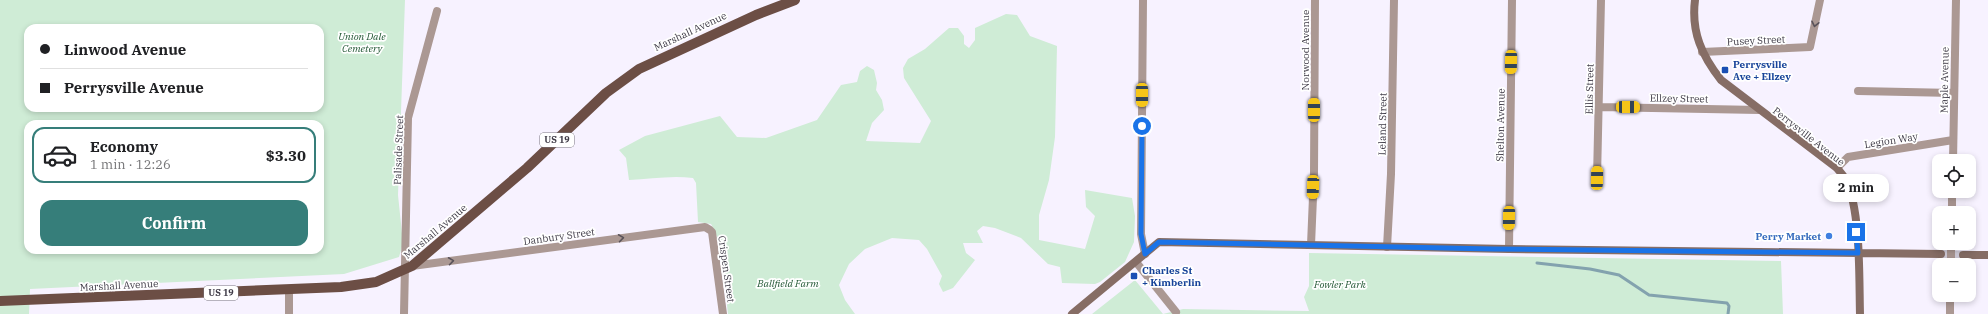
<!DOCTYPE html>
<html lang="en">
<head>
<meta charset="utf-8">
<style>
  :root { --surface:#fff; --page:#f6f6f6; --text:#202124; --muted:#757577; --line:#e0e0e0; --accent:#367e7a }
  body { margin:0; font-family:"IBM Plex Serif",serif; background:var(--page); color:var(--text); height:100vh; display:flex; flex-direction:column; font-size:15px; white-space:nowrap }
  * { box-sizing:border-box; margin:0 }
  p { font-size:13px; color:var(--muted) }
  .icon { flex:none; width:22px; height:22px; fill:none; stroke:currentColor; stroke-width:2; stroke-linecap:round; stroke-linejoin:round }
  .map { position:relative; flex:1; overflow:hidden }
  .side { position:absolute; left:24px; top:120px; width:300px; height:134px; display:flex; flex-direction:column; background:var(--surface); border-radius:12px; box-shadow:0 2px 6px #0003 }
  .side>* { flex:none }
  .guide { position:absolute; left:24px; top:24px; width:300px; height:88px; border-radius:12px; box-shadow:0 2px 6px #0003; display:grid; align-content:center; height:88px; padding:0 16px; background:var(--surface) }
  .fabs { position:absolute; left:1932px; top:154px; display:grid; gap:8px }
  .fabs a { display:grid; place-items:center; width:44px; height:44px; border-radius:8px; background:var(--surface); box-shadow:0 2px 6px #0003; font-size:20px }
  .end { position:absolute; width:18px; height:18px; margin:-9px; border:5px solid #1a73e8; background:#fff; box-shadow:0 0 0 2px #fff }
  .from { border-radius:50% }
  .bubble { position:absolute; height:28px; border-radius:12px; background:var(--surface); box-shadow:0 2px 6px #0003; font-size:13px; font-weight:800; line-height:28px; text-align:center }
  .car { position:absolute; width:12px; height:24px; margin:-12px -6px; border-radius:5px; box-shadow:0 0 3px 1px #0007; background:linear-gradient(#f5c518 24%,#345 0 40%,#f5c518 0 76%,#345 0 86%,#f5c518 0) }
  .guide b { display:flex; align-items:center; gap:14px; height:38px; font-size:15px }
  .guide b+b { border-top:1px solid var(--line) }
  .guide i { width:10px; height:10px; background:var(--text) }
  ul { padding:7px 0 0; list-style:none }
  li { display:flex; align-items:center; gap:12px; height:56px; margin:0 8px 6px; padding:0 8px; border:2px solid transparent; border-radius:12px }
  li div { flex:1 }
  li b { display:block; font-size:15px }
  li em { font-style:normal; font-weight:800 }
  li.current { border-color:var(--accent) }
  li>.icon { width:36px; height:36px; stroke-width:1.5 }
  .action { display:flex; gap:8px; margin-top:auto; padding:8px 16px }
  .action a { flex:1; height:46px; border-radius:12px; background:var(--accent); color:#fff; font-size:16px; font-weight:800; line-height:46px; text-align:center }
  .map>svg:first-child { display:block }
</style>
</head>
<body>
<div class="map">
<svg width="1988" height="314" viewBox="0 0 1988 314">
  <rect width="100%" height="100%" fill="#f7f2ff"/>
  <path fill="#cfecd6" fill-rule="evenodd" d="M 0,0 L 405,0 L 398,195 L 403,243 L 399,257 L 344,274 L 30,289 L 29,314 L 0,314 ZM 28,28 L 320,28 L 320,108 L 28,108 ZM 28,124 L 320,124 L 320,250 L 28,250 Z
    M 1006,14 L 1017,15 L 1030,36 L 1057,46 L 1055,137 L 1049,180 L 1039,215 L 1039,240 L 1085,249 L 1095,216 L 1086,207 L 1085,190 L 1132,198 L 1135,216 L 1134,242 L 1125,262 L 1100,282 L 1095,284 L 1062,283 L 1060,267 L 1048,264 L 1021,238 L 995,228 L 983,226 L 977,231 L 983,243 L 963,243 L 966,253 L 975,260 L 953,288 L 943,292 L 939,284 L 942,276 L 927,249 L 919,240 L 892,238 L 865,249 L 849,264 L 839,285 L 845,300 L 855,314 L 728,314 C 725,288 725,246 711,224 L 698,222 L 696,183 L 693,178 C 672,175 650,179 629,180 L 626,158 L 619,150 L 645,136 L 720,116 L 737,137 L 766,138 L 817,120 L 841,85 L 857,82 L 860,71 L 867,66 L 874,70 L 877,83 L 876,90 L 882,100 L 884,110 L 872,123 L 866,141 L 920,143 L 931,121 L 904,78 L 903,68 L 908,59 L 925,49 L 949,28 L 958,28 L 964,36 L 964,44 L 969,48 L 975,40 L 975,28 Z
    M 1309,253 L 1781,261 L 1783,314 L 1092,314 L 1135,280 L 1163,314 L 1183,309 L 1309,311 L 1304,297 L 1309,286 Z"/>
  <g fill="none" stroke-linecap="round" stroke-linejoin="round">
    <path stroke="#83a2ae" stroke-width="3" d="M 1537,263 L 1590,269 L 1619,275 L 1649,295 L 1727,303 L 1729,306 L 1728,314"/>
    <path stroke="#d2cdda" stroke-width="8" stroke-dasharray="8 4" stroke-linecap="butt" d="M 1941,254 L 1963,255"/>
    <path stroke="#ab9893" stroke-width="8" d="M 1143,0 L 1141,234 L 1145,254
      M 1702,52 L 1810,47 L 1820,0
      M 1858,91 L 1954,93
      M 1599,107 L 1759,110
      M 1953,161 L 1956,0
      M 1837,168 L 1848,157 L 1953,140
      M 1597,178 L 1601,0
      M 1952,213 L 1952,191
      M 1311,245 L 1314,173 L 1315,0
      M 1387,247 L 1391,174 L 1394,0
      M 1509,249 L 1512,0
      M 1136,262 L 1176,312
      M 1951,265 L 1951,243
      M 412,266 L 705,227 L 710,230 L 712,232 L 723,314
      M 289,314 L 289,289
      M 404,314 L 408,118 L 437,11
      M 1950,314 L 1950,295"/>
    <path stroke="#866d65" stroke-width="8" d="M 1695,0 C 1691,32 1702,56 1721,80 L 1837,168 C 1840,172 1844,176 1846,180 C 1861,211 1859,278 1860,314
      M 1963,255 L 1988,255
      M 1072,314 L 1159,242 L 1509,249 L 1941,254"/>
    <path stroke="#6c4e45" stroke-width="10" d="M 0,301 L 341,287 L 376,282 L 412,266 L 527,168 L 606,93 L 639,69 L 756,15 L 795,0"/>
  </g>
  <defs><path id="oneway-chevron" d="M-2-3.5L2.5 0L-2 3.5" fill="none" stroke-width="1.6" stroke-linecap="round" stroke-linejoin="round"/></defs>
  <g stroke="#595259">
    <use href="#oneway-chevron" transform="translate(1815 24) rotate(102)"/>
    <use href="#oneway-chevron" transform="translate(621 238) rotate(-8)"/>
    <use href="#oneway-chevron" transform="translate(451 261) rotate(-8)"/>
  </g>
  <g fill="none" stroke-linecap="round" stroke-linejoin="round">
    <path stroke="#1a73e8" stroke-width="5" d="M 1142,126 L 1141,234 L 1145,254 L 1159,242 L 1493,249 L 1858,253 L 1856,232"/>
  </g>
  <g fill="#1a4fb4" stroke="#fff" stroke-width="1.5">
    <rect x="1721" y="66" width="8" height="8" rx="2"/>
    <rect x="1130" y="272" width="8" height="8" rx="2"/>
  </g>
  <circle fill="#3f7fe0" stroke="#fff" stroke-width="1.5" cx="1829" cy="236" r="4"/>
  <g text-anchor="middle" stroke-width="3.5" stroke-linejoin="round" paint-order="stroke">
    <g fill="#fff" stroke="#78757e" stroke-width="1">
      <rect x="540" y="133" width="34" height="14" rx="3"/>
      <rect x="204" y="286" width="34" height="14" rx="3"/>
    </g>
    <g font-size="9" font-weight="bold" fill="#3e3a46">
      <text x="557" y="143">US 19</text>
      <text x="221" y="296">US 19</text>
    </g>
    <g font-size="10" fill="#3e3a46" stroke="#fff">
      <text transform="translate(690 31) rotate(-25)" y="4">Marshall Avenue</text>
      <text transform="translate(1756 40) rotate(-3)" y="4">Pusey Street</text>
      <text transform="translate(1305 50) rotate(-90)" y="4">Norwood Avenue</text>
      <text transform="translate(1944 80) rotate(-89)" y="4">Maple Avenue</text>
      <text transform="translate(1589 89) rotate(-89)" y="4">Ellis Street</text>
      <text transform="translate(1679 98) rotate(1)" y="4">Ellzey Street</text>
      <text transform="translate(1382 124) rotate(-89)" y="4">Leland Street</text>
      <text transform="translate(1500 125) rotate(-89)" y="4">Shelton Avenue</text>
      <text transform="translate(1809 136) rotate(38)" y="4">Perrysville Avenue</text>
      <text transform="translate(1891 140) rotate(-9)" y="4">Legion Way</text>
      <text transform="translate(398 150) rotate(-88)" y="4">Palisade Street</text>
      <text transform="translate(435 231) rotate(-40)" y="4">Marshall Avenue</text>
      <text transform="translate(559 236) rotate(-8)" y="4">Danbury Street</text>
      <text transform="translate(727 269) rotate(82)" y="4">Crispen Street</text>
      <text transform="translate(119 285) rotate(-3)" y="4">Marshall Avenue</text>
    </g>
    <g font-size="10" font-style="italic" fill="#225734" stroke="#fff">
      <text x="362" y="40">Union Dale<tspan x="362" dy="12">Cemetery</tspan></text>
      <text x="788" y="287">Ballfield Farm</text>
      <text x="1340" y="288">Fowler Park</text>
    </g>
    <g font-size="10" font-weight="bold" fill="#164399" stroke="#fff" text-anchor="start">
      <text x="1733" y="68">Perrysville<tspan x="1733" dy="12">Ave + Ellzey</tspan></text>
      <text x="1142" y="274">Charles St<tspan x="1142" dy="12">+ Kimberlin</tspan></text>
    </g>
    <g font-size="10" font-weight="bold" fill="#366cbe" stroke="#fff" text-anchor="end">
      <text x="1821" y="240">Perry Market</text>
    </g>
  </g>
</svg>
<div class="fabs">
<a><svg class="icon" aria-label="locate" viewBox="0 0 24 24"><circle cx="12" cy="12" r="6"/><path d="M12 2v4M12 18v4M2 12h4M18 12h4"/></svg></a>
<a>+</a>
<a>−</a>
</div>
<i class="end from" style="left:1142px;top:126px"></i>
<i class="end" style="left:1856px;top:232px"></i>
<div class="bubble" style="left:1823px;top:174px;width:66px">2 min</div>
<i class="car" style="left:1511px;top:62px;rotate:181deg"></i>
<i class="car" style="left:1142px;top:95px;rotate:180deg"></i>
<i class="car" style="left:1628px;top:107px;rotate:91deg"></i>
<i class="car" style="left:1314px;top:110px;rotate:0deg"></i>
<i class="car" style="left:1597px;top:178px;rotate:1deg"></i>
<i class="car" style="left:1313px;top:187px;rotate:182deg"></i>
<i class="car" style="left:1509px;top:218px;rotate:181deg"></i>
<div class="guide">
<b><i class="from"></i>Linwood Avenue</b>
<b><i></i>Perrysville Avenue</b>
</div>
<section class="side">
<ul>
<li class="current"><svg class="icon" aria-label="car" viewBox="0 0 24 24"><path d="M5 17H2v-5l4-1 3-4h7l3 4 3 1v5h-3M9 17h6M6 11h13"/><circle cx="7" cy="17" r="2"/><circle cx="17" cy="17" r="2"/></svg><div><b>Economy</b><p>1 min · 12:26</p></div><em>$3.30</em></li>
</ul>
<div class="action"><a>Confirm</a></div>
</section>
</div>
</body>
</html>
